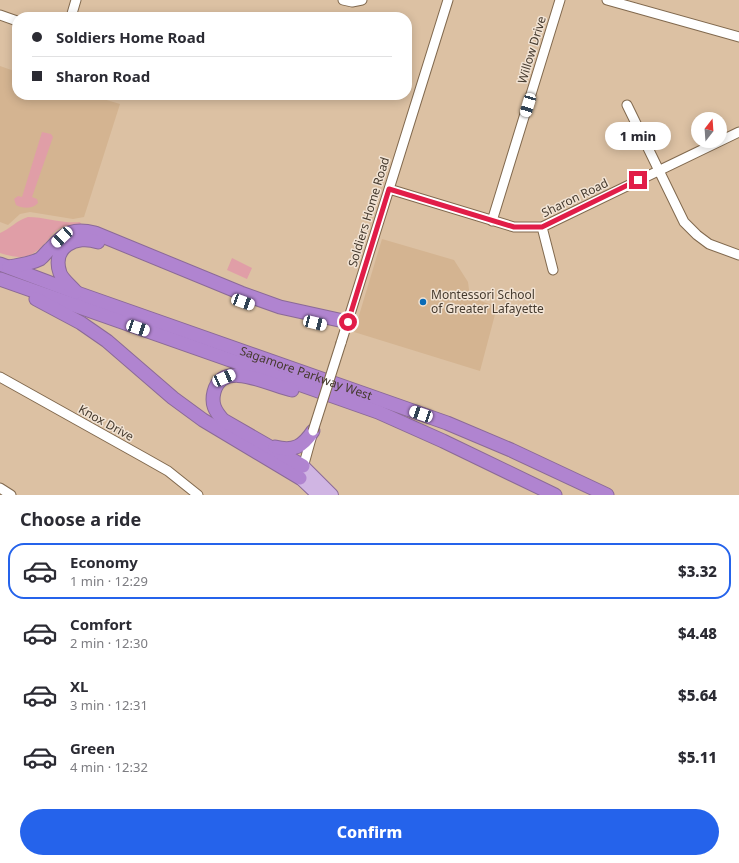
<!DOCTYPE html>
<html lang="en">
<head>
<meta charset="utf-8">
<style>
  :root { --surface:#fff; --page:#f2f2f3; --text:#2b2b33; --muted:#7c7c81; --line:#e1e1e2; --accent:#2563eb }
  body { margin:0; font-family:"Noto Sans",sans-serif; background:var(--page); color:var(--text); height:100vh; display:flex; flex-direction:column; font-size:15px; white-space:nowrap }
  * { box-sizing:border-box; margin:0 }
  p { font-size:13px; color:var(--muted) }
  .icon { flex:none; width:22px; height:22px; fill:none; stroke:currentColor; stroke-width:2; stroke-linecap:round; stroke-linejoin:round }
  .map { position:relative; height:495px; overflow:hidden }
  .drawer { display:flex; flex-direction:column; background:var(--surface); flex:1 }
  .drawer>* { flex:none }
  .banner { position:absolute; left:12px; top:12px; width:400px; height:88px; border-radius:16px; box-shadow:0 2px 10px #0003; display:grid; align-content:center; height:88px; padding:0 20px; background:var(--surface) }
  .needle { width:26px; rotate:17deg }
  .fabs { position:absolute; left:691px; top:112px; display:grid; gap:8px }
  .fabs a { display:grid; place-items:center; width:36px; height:36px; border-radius:50%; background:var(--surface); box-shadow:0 2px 10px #0003; font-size:20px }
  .end { position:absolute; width:18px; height:18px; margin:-9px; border:5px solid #e11d48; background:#fff; box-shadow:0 0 0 2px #fff }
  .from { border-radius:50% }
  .bubble { position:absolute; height:28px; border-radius:14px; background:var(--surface); box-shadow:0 2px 10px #0003; font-size:13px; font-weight:800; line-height:28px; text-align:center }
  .car { position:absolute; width:12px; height:24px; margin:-12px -6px; border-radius:5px; box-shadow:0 0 3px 1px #0007; background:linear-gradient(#fff 24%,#345 0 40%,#fff 0 76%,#345 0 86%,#fff 0) }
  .banner b { display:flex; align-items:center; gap:14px; height:38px; font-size:15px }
  .banner b+b { border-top:1px solid var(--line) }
  .banner i { width:10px; height:10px; background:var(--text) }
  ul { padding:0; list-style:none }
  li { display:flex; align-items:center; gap:12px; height:56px; margin:0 8px 6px; padding:0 12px; border:2px solid transparent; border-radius:16px }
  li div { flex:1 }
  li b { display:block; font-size:15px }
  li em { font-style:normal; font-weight:800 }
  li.active { border-color:var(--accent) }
  li>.icon { width:36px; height:36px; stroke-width:1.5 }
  h2 { padding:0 20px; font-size:18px; line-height:48px }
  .button { display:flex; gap:8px; margin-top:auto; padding:8px 20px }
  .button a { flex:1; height:46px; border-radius:24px; background:var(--accent); color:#fff; font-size:16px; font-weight:800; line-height:46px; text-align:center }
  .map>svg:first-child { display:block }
</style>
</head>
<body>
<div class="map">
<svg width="739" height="495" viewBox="0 0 739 495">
  <rect width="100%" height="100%" fill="#dcc1a3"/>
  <path fill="#d4b491" d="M 0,66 L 17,72 L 17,95 L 90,95 L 120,104 L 84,217 L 73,219 L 30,212 L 20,214 L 8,225 L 0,222 Z
    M 382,239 L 454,260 L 468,282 L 470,297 L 497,307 L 480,371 L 354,332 Z"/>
  <path fill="#e09ea7" d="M 42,132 L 51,134 L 53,137 L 32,197 L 37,199 L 38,203 C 32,209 23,209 16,205 L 14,199 L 18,196 L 22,197 Z
    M 28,217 C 45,217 63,224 80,222 L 81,224 C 73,225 65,225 57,230 C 53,233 50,237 47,241 C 31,259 23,260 0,253 L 0,233 C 10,229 17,220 28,217 Z
    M 232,258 L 252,268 L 247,279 L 227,270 Z"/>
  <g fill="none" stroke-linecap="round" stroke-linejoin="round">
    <defs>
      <path id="minor" d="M 343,0 L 352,2 L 362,0
        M 607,0 L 739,37
        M 0,15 L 17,21
        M 71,17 L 76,0
        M 627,105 L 684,222 L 697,235 L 709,244 L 739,255
        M 389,189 L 514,227 L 542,227 L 739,132
        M 492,221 L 560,0
        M 542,227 L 553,270
        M 341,343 L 448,0
        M 0,377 L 145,458 L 168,471 L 198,495
        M 302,471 L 312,435
        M 0,488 L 11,495"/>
      <path id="major" d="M 303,466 L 332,495
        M 300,478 L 318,495"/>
      <g id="highway">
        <path id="s1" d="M 0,264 L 77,293 L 447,423 L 511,450 L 607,495"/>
        <path d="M 9,267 C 20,265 30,264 40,259 C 44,256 47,251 51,248 C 65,232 74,228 95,233 L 241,293 L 280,307 L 348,322"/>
        <path d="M 0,279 L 378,412 L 443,441 L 555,495"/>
        <path d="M 76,292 C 71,286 62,279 60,273 C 51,247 76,234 98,242"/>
        <path d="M 36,299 L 81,323 L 107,341 L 173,398 L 203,420 L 300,478"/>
        <path d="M 292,390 C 271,386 223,358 214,392 C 211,404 215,411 223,420 L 303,466"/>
        <path d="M 275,447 C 294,452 303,446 313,431"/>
      </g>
    </defs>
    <use href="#minor" stroke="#81694e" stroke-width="11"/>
    <use href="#major" stroke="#8b6a97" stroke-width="14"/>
    <use href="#highway" stroke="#8b6a97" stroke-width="15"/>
    <use href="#minor" stroke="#fff" stroke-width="9"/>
    <use href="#major" stroke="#d0b5e3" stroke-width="12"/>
    <use href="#highway" stroke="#b084d0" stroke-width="13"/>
    <defs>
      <path id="minor-bridge" d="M 313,431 L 341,343"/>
    </defs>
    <use href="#minor-bridge" stroke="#81694e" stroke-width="11" stroke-linecap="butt"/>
    <use href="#minor-bridge" stroke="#fff" stroke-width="9"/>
  </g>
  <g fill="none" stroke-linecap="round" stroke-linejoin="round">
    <path stroke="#e11d48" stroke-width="5" d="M 348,322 L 389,189 L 514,227 L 542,227 L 638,180"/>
  </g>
  <circle fill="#086bb7" stroke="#f2e4d5" stroke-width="1.5" cx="423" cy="302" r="4"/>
  <g text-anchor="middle" stroke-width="3" stroke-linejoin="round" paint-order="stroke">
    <g font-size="12" fill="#453a2e" stroke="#f2e4d5">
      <text transform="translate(532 50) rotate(-73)" y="4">Willow Drive</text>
      <text transform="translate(575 198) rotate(-26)" y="4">Sharon Road</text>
      <text transform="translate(369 212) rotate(-73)" y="4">Soldiers Home Road</text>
      <text dy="4" stroke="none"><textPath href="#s1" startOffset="325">Sagamore Parkway West</textPath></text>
      <text transform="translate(106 423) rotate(29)" y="4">Knox Drive</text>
    </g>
    <g font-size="12" fill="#453a2e" stroke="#f2e4d5" text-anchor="start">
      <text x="431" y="299">Montessori School<tspan x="431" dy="14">of Greater Lafayette</tspan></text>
    </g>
  </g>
</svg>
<div class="fabs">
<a><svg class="needle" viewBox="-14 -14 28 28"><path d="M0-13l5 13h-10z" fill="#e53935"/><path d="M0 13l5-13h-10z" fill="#7c7c81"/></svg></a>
</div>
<i class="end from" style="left:348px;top:322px"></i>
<i class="end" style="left:638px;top:180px"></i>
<div class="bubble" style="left:605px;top:122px;width:66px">1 min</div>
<i class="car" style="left:528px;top:105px;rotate:197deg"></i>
<i class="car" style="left:62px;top:237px;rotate:227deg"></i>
<i class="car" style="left:243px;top:302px;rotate:110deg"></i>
<i class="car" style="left:315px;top:323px;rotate:104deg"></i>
<i class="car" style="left:138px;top:328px;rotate:109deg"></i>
<i class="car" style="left:224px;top:378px;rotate:66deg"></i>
<i class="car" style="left:421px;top:414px;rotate:289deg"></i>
<div class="banner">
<b><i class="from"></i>Soldiers Home Road</b>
<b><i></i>Sharon Road</b>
</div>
</div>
<section class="drawer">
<h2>Choose a ride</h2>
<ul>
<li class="active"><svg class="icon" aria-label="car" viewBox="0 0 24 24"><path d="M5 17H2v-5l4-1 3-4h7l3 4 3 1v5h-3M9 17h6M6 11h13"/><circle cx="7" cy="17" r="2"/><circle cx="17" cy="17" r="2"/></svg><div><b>Economy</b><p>1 min · 12:29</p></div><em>$3.32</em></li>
<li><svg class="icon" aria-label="car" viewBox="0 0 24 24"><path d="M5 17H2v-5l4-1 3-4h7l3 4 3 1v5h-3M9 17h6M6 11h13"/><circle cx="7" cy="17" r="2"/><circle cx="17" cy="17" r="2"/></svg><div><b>Comfort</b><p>2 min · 12:30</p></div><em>$4.48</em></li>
<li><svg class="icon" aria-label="car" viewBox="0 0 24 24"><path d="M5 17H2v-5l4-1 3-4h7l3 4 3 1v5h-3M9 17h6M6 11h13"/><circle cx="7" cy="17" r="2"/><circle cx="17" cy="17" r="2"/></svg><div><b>XL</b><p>3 min · 12:31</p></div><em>$5.64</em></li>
<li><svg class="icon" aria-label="car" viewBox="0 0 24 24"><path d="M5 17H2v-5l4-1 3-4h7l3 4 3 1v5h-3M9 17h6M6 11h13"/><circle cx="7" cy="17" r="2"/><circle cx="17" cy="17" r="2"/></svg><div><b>Green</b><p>4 min · 12:32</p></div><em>$5.11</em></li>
</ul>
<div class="button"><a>Confirm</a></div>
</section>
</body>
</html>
